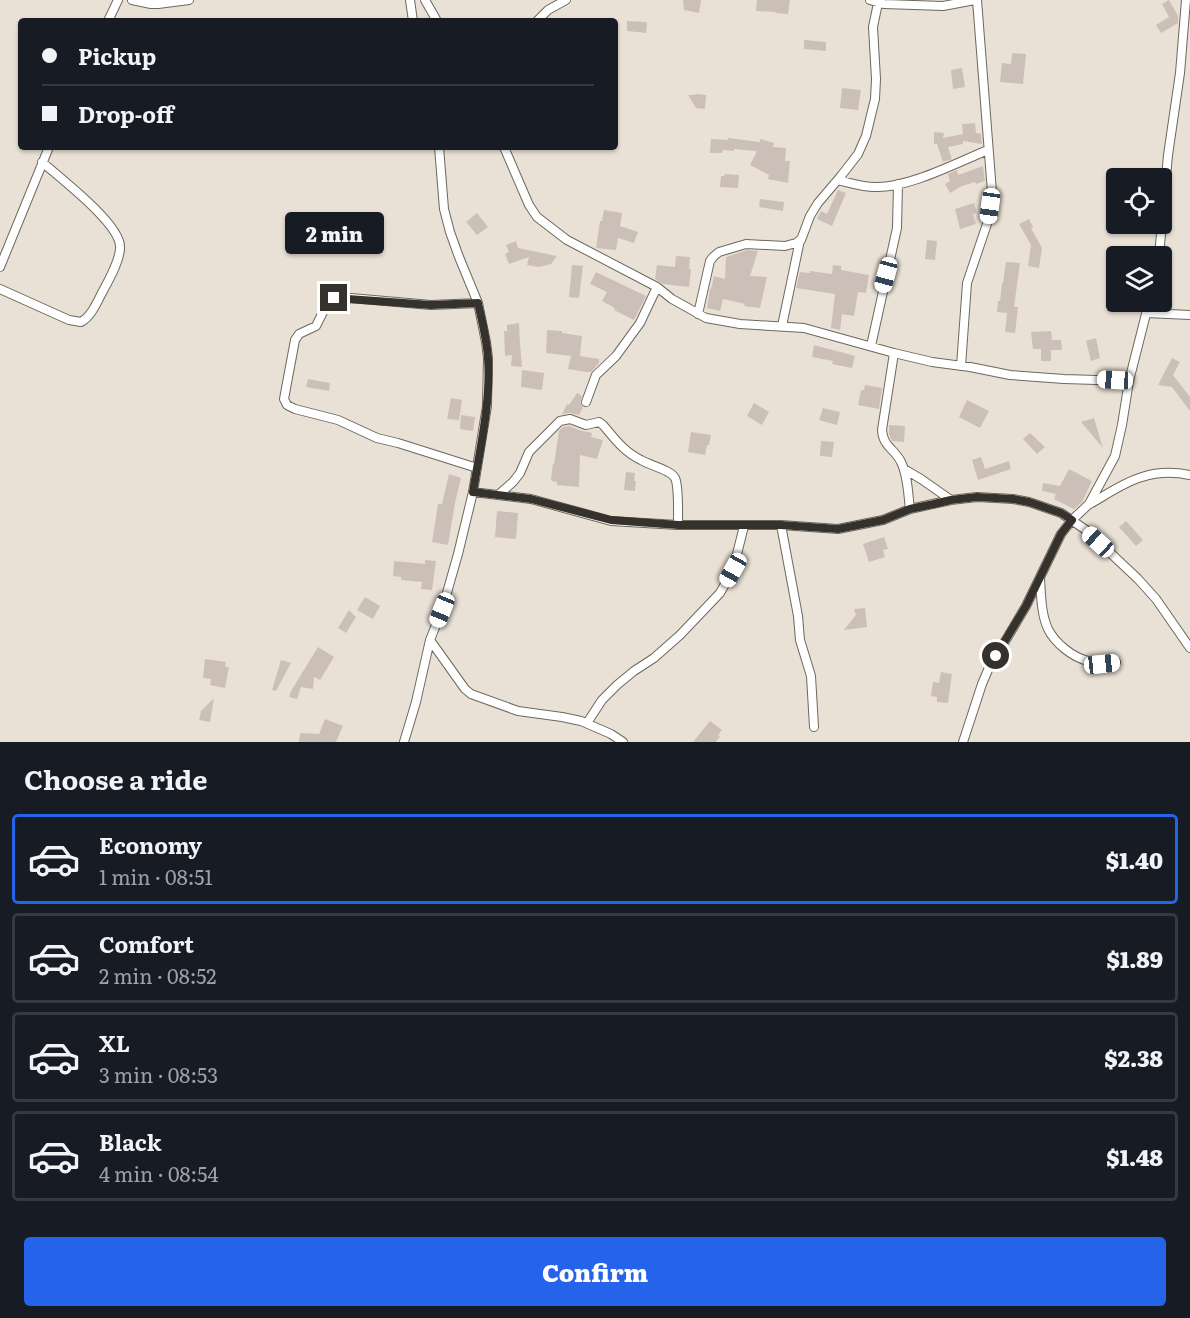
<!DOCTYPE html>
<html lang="en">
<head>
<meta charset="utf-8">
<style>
  :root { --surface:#171b24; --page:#20242c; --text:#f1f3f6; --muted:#9ea1a6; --line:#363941; --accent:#2563eb }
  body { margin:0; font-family:Literata,serif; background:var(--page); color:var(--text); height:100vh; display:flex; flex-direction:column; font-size:22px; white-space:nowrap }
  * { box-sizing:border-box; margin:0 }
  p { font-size:20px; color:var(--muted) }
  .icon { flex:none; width:33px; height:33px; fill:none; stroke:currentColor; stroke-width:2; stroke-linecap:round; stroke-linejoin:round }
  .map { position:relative; height:742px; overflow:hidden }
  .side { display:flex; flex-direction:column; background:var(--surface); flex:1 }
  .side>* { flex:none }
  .top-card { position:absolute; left:18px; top:18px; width:600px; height:132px; border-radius:6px; box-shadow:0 2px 4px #0004; display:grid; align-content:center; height:132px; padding:0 24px; background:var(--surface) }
  .tools { position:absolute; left:1106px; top:168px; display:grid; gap:12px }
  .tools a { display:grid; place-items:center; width:66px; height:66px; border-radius:6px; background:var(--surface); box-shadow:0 2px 4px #0004; font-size:30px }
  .end { position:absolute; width:27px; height:27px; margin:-14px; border:8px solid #35322e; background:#fff; box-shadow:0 0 0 3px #fff }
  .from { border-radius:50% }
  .bubble { position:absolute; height:42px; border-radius:6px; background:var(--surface); box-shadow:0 2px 4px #0004; font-size:20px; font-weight:800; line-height:42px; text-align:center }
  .car { position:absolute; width:18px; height:36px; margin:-18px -9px; border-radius:8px; box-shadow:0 0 4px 2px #0007; background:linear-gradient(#fff 24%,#345 0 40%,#fff 0 76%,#345 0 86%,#fff 0) }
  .top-card b { display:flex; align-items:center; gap:21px; height:57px; font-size:22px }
  .top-card b+b { border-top:2px solid var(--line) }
  .top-card i { width:15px; height:15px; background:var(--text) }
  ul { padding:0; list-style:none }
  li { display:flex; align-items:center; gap:18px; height:90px; margin:0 12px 9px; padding:0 12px; border:3px solid var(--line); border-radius:6px }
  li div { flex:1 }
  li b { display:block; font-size:22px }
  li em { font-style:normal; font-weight:800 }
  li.current { border-color:var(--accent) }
  li>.icon { width:54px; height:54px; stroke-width:1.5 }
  h2 { padding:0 24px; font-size:27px; line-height:72px }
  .button { display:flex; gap:12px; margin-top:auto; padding:12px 24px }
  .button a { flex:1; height:69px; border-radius:6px; background:var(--accent); color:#fff; font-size:24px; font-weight:800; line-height:69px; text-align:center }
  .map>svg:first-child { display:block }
</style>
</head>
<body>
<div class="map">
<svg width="1190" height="742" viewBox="0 0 1190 742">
  <rect width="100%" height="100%" fill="#eae1d6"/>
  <path fill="#ccbfb8" d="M 683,0 L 701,0 L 699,13 L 684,10 Z
    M 757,0 L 790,0 L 788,14 L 775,13 L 776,12 L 756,11 Z
    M 1169,0 L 1178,16 L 1178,23 L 1161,33 L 1156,25 L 1169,17 L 1162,4 Z
    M 627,21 L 647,22 L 646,33 L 627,31 Z
    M 804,40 L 826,42 L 826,51 L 804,49 Z
    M 1012,53 L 1026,54 L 1023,84 L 1000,82 L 1002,63 L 1011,64 Z
    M 962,68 L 965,87 L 953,89 L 951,70 Z
    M 842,88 L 861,90 L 858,110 L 840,108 Z
    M 695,94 L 706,95 L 705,109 L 696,108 L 688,95 L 695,95 Z
    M 975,123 L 976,133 L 981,134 L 982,144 L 963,141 L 963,144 L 948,147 L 952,159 L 943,162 L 937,144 L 934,144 L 934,132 L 944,133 L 943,138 L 963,134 L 962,124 Z
    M 728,138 L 760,142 L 760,139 L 774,143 L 773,147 L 786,148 L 785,161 L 790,161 L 788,183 L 768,179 L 769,175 L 750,165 L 757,151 L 734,149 L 734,151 L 723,150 L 722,153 L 710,153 L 711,139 L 728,140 Z
    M 983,166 L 985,181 L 976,184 L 975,182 L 962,186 L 950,193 L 945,184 L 950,181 L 948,174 L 957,170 L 958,175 Z
    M 725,174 L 739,175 L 738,188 L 720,187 L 721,176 L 724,176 Z
    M 838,190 L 846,193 L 832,226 L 817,219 L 821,211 L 827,214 Z
    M 760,199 L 784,202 L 783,211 L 759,207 Z
    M 974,203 L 977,213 L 973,214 L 976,224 L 960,229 L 955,209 Z
    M 604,210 L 622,213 L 620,226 L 638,232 L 634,243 L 618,238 L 616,250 L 596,248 L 600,221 L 602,221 Z
    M 477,213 L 488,227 L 477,235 L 466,222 Z
    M 1029,219 L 1033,227 L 1031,228 L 1042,248 L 1039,268 L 1028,266 L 1031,245 L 1019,224 Z
    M 927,240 L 937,241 L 935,260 L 925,259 Z
    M 516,241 L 518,248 L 557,256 L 551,264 L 539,267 L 527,265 L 529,257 L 509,264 L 505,254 L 509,252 L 506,245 Z
    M 747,250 L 758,251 L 750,276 L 767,277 L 760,308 L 744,306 L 745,304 L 723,299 L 720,311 L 707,308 L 710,289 L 711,289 L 714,276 L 725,279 L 726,257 Z
    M 676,256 L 690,257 L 689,269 L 691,269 L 689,287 L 663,284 L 655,279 L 657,265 L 675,267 Z
    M 1006,262 L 1020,263 L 1014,307 L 1018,307 L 1015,333 L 1005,332 L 1007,313 L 997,312 L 998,301 L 1000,301 L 1002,283 L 1003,283 Z
    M 572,265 L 583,266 L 579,298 L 569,297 Z
    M 833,265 L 841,266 L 841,270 L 869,275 L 866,293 L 858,292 L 854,316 L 842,314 L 840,330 L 831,328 L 835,294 L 796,288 L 800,272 L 810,273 L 810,271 L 832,274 Z
    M 596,272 L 646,296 L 634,320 L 614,310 L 615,308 L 602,301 L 607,292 L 590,284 Z
    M 519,323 L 520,344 L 522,367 L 511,366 L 512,355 L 505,356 L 504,331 L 507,331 L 507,325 Z
    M 547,330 L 562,331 L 562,333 L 582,336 L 580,356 L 599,359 L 599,363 L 591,372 L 586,372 L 568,369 L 571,356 L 546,353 Z
    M 1051,331 L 1052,340 L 1061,340 L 1062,350 L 1051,350 L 1051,361 L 1041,361 L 1041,349 L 1033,349 L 1031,332 Z
    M 1096,338 L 1100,358 L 1091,361 L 1086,341 Z
    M 814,345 L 855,356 L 852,368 L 832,364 L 833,361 L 812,357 Z
    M 1172,358 L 1180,362 L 1173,375 L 1190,397 L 1190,411 L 1172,387 L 1158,385 Z
    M 522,370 L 544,373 L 542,390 L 521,387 Z
    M 308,379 L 330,383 L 329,391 L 306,387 Z
    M 865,385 L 882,388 L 879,409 L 858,405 L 861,390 L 864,390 Z
    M 577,393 L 582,396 L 580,402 L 583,407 L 579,415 L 569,413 L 562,414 L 567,404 L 569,405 Z
    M 451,398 L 462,400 L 459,420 L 447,419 Z
    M 967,400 L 989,411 L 980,428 L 959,417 Z
    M 754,403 L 769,412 L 762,425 L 747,416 Z
    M 823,408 L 840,412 L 837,425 L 819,420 Z
    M 461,415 L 475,417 L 473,431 L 460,429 Z
    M 1094,418 L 1103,448 L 1081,422 Z
    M 889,425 L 905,426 L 904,442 L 892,441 L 889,434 Z
    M 569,426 L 579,430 L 592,433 L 591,437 L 603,440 L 597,459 L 580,455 L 579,487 L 557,485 L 557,482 L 552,481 L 551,479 L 553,464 L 554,464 L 559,431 L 563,427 Z
    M 691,432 L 711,435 L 709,445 L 707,445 L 705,455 L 688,452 Z
    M 1030,433 L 1045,447 L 1037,454 L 1023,439 Z
    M 821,441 L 834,442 L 832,457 L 820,456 Z
    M 981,457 L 985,469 L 1009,461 L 1011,469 L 978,480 L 972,460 Z
    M 1069,469 L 1092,481 L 1082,502 L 1074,509 L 1054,499 L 1056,494 L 1042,491 L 1043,483 L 1060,486 Z
    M 626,472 L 635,473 L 634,481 L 636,481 L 635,491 L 624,490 Z
    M 449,474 L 461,478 L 455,503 L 448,545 L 432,542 L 438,504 L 442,504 Z
    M 497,511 L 518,513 L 516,539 L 495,537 Z
    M 1126,521 L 1143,540 L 1136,546 L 1119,527 Z
    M 884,537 L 888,549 L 883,550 L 885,557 L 869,562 L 863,544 Z
    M 425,560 L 436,561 L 432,590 L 421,589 L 422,582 L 401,580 L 401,577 L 393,576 L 394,561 L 425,564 Z
    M 365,597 L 380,606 L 373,619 L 357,610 Z
    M 865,608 L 867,627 L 844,630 L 856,615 L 854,609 Z
    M 349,610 L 356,617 L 346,633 L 338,628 Z
    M 318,647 L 334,657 L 320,680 L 314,677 L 313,689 L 301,687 L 297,699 L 289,697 L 291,691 Z
    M 205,659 L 226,662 L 225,667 L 229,667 L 225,688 L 210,685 L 211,679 L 203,678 Z
    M 281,660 L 291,663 L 276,691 L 272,690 Z
    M 941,672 L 952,674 L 948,703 L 937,702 L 937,697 L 931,696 L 933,682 L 939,683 Z
    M 214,698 L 210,722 L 199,720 L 201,711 Z
    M 325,719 L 343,726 L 336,742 L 299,742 L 300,733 L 319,734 Z
    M 710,721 L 722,730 L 718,735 L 720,736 L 716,742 L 693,742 Z"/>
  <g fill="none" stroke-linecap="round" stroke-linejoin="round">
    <defs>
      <path id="minor" d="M 132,0 L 151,4 L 158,4 L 189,0
        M 410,0 L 413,21
        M 425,0 L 437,21
        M 870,0 L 884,4 L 943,6 L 975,0
        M 108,21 L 118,0
        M 537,21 L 548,10 L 566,0
        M 504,147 L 529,205 L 537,217 L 567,240 L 657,287 L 672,299 L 706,318 L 740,324 L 804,328 L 894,353 L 932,362 L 970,367 L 1010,375 L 1064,379 L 1129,381
        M 838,180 C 850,183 863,187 875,187 C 909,188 956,163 988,150
        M 1159,256 L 1168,155 L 1180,73 L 1186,0
        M 0,267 L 49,147
        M 0,289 L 69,320 L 81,322 C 92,316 98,300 104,289 C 110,278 121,258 120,246 C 119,223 60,178 42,162
        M 1146,313 L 1190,315
        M 698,314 L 710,261 L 713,257 L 719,252 L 746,244 L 785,246 L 796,243 L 801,240 L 810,216 L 818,203 L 841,176 L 858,154 L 866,136 L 875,99 L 876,79 L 873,27 L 878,3
        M 782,326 L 800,240
        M 871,346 L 897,228 L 898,184
        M 894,353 L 882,430 C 883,447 895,449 901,462 C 908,476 908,494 910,509
        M 961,366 L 967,283 L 988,221 L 992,192 L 977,0
        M 586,402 L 596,375 L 616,356 L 640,323 L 657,287
        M 477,468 L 398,443 L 377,438 L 338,420 L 295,409 L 287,405 L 284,399 L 295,340 L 299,334 L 316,326 L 330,298 L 351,298 L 431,305 L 478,303
        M 904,469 L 921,479 L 951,500
        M 473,492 L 531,499 L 611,521 L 678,525 L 781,525 L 838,529 L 883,520 L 910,509 L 951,500 L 977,497 L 1013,499 L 1029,502 L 1061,513 L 1086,530 L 1138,579 L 1156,599 L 1190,648
        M 498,495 L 513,482 L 520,473 L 529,452 L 560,421 L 570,419 L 586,425 L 599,422 L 603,425 C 615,439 624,452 641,460 C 649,465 671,470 675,478 C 679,486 678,514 678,525
        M 1090,504 C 1106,495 1124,482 1142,477 C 1157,472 1175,472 1190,475
        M 781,525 L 798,616 L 800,640 L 811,676 L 814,727
        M 1040,578 C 1041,594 1041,614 1048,629 C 1055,643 1072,657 1088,661 C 1097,664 1106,663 1116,662
        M 430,640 L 465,689 L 471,694 L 518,711 L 562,717 L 581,721 L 611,734 L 623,742
        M 587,723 L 602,700 L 617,685 L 634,671 L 654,658 L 680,635 L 720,593 L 733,570 L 744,526
        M 404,742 L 416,702 L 430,640 L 442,610 L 458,554 L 473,492 L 487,406 L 488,358 L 486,342 L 478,303 L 459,257 L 450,232 L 444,209 L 439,147
        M 963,742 L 982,684 L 988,670 L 1026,606 L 1061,534 L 1072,520 L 1089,504 L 1115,456 L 1122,425 L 1129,381 L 1149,302"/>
    </defs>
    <use href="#minor" stroke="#6f675d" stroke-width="10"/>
    <use href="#minor" stroke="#fff" stroke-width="8"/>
  </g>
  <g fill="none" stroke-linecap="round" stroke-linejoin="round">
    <path stroke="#35322e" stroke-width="8" d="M 334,298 L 431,305 L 478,303 C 482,321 487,340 488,358 C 491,403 480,448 473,492 L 531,499 L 611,520 L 678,525 L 781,525 L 838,529 L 883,520 L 910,509 L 934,504 L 951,500 L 977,497 L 1013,499 L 1029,502 L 1061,513 L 1072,520 L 1061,534 L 1026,606 L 996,656"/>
  </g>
</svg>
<div class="tools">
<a><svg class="icon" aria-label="locate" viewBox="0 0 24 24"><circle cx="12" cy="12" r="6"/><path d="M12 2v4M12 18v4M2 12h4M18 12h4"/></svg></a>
<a><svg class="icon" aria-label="layers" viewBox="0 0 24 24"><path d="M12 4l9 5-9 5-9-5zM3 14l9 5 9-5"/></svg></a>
</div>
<i class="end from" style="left:996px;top:656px"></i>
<i class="end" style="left:334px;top:298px"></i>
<div class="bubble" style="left:285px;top:212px;width:99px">2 min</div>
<i class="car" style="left:990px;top:206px;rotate:188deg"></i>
<i class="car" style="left:886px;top:275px;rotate:195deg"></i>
<i class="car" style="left:1115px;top:380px;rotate:273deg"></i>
<i class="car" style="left:1098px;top:542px;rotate:312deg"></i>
<i class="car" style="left:733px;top:570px;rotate:209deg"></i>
<i class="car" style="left:442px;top:610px;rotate:202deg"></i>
<i class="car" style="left:1102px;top:664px;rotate:84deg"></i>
<div class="top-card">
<b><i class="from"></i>Pickup</b>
<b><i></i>Drop-off</b>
</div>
</div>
<section class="side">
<h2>Choose a ride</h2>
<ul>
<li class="current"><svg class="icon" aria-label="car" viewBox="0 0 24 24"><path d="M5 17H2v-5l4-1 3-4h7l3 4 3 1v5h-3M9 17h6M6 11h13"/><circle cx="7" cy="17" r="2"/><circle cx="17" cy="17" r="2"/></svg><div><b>Economy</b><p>1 min · 08:51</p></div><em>$1.40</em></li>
<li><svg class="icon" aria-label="car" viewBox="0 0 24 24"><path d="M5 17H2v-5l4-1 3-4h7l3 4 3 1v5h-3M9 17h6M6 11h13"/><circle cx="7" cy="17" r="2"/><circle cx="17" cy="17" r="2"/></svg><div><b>Comfort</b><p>2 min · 08:52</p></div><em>$1.89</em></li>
<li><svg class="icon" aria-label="car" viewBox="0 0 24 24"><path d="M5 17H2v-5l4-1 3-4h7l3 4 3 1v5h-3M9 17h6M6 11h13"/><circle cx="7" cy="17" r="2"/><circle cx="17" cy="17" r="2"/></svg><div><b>XL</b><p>3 min · 08:53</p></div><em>$2.38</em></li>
<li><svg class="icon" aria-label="car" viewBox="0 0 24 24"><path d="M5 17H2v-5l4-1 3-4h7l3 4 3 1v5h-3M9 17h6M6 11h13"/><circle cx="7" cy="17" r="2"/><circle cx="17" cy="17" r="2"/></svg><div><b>Black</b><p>4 min · 08:54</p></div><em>$1.48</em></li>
</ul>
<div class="button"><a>Confirm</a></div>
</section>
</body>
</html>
